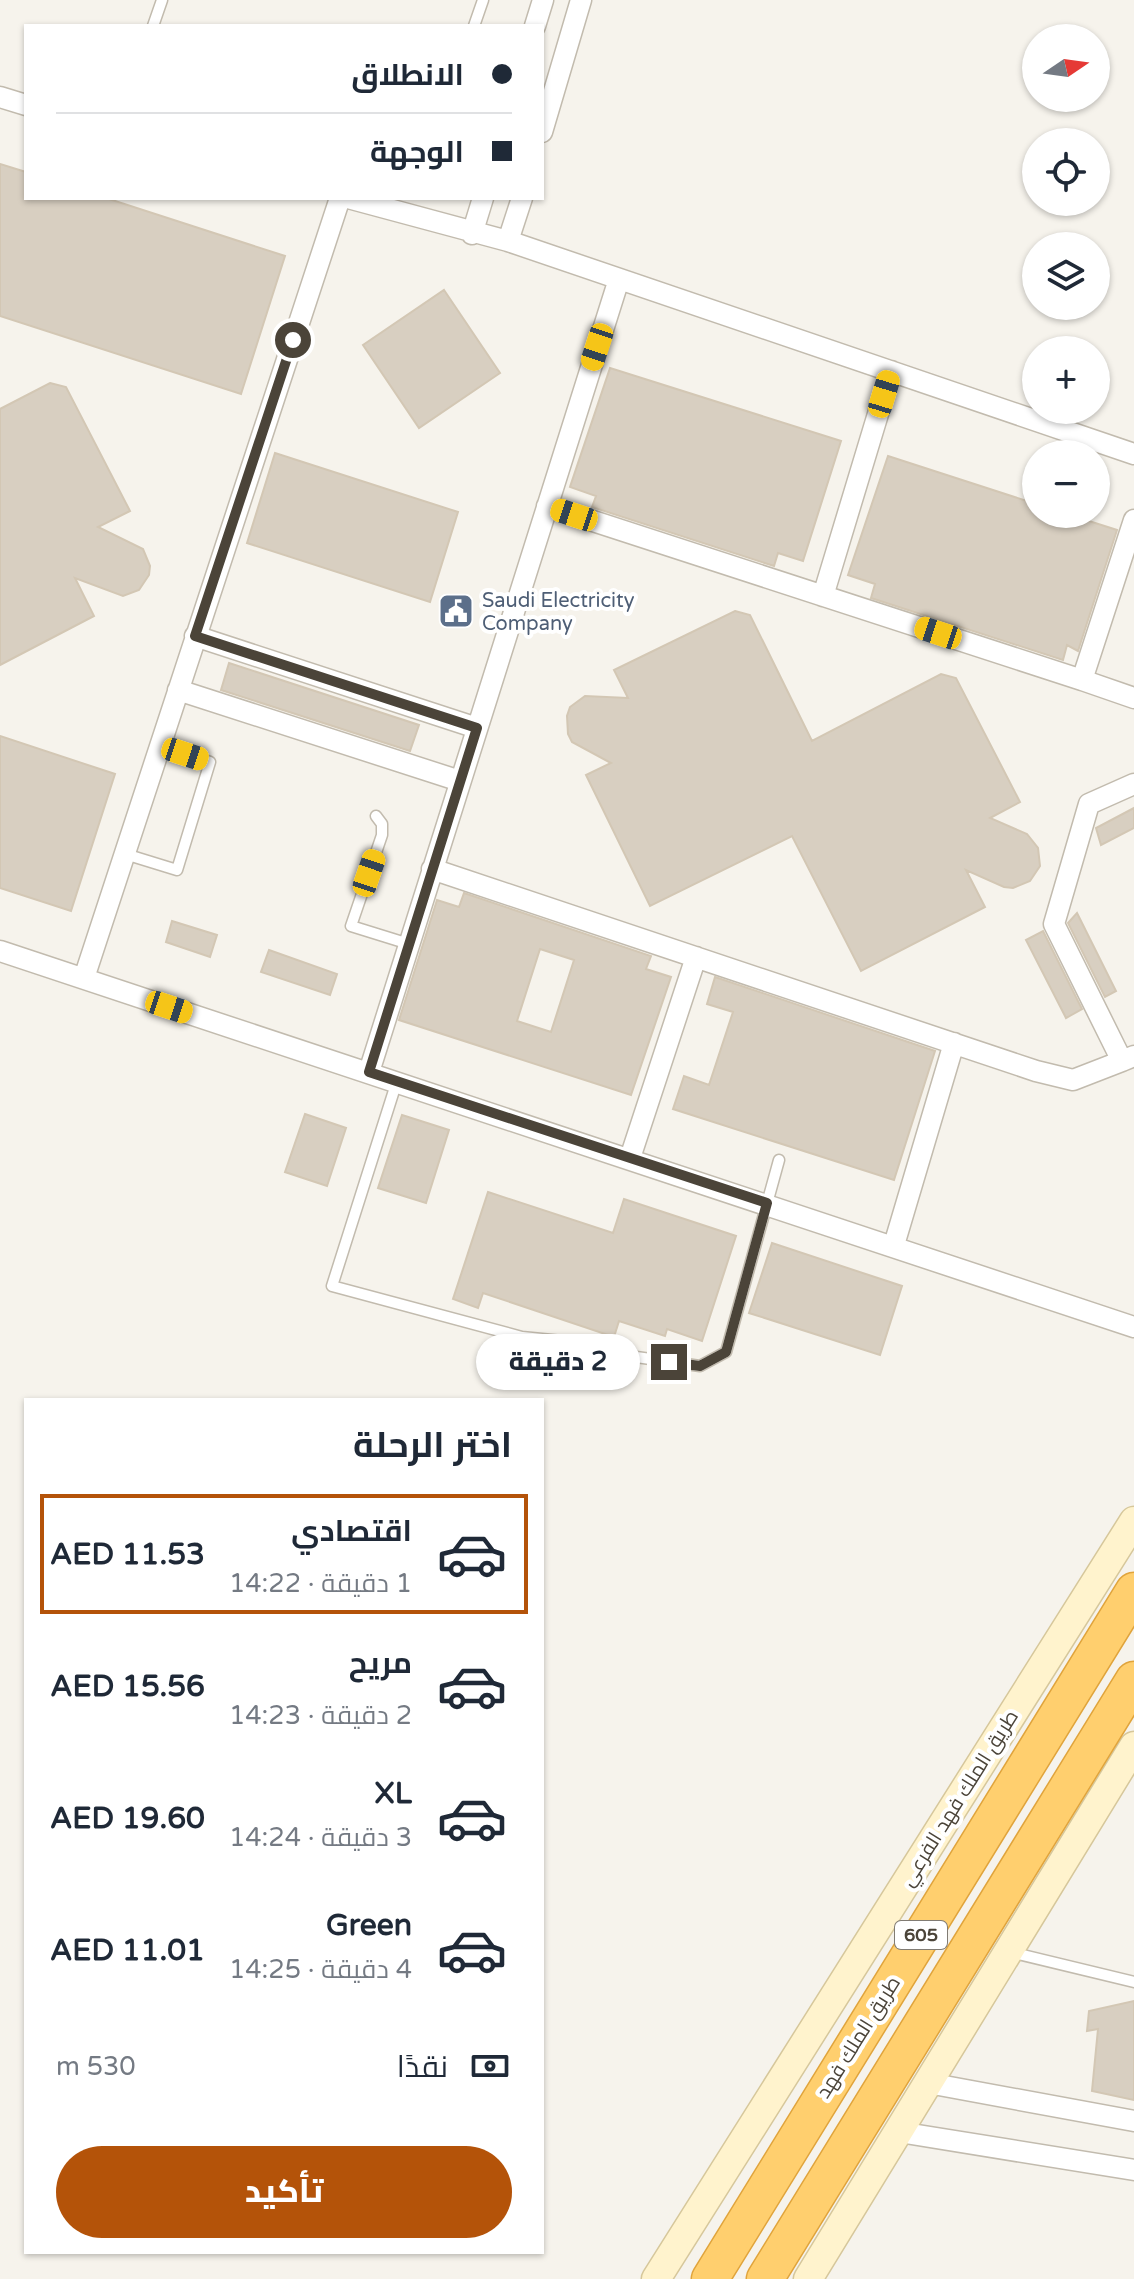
<!DOCTYPE html>
<html lang="ar">
<head>
<meta charset="utf-8">
<style>
  :root { --surface:#fff; --page:#f6f6f7; --text:#1f2937; --muted:#747a83; --line:#e0e1e3; --accent:#b45309 }
  body { margin:0; font-family:"Varela Round",Cairo,sans-serif; background:var(--page); color:var(--text); direction:rtl; height:100vh; display:flex; flex-direction:column; font-size:30px; white-space:nowrap }
  * { box-sizing:border-box; margin:0 }
  p { font-size:26px; color:var(--muted) }
  .icon { flex:none; width:44px; height:44px; fill:none; stroke:currentColor; stroke-width:2; stroke-linecap:round; stroke-linejoin:round }
  .map { position:relative; flex:1; overflow:hidden; direction:ltr }
  .sheet { position:absolute; left:24px; top:1398px; width:520px; height:856px; display:flex; flex-direction:column; background:var(--surface); border-radius:0px; box-shadow:0 2px 6px #0004; direction:rtl }
  .sheet>* { flex:none }
  .banner { position:absolute; left:24px; top:24px; width:520px; height:176px; border-radius:0px; box-shadow:0 2px 6px #0004; direction:rtl; display:grid; align-content:center; height:176px; padding:0 32px; background:var(--surface) }
  .needle { width:52px; rotate:77deg }
  .controls { position:absolute; left:1022px; top:24px; display:grid; gap:16px }
  .controls a { display:grid; place-items:center; width:88px; height:88px; border-radius:50%; background:var(--surface); box-shadow:0 2px 6px #0004; font-size:40px }
  .end { position:absolute; width:36px; height:36px; margin:-18px; border:10px solid #4b4439; background:#fff; box-shadow:0 0 0 4px #fff }
  .from { border-radius:50% }
  .bubble { position:absolute; height:56px; border-radius:28px; background:var(--surface); box-shadow:0 2px 6px #0004; font-size:26px; font-weight:800; line-height:56px; text-align:center; direction:rtl }
  .car { position:absolute; width:24px; height:48px; margin:-24px -12px; border-radius:10px; box-shadow:0 0 6px 2px #0007; background:linear-gradient(#f5c518 24%,#345 0 40%,#f5c518 0 76%,#345 0 86%,#f5c518 0) }
  .banner b { display:flex; align-items:center; gap:28px; height:76px; font-size:30px }
  .banner b+b { border-top:2px solid var(--line) }
  .banner i { width:20px; height:20px; background:var(--text) }
  ul { padding:0; list-style:none }
  li { display:flex; align-items:center; gap:24px; height:120px; margin:0 16px 12px; padding:0 16px; border:4px solid transparent; border-radius:0px }
  li div { flex:1 }
  li b { display:block; font-size:30px }
  li em { font-style:normal; font-weight:800 }
  li.active { border-color:var(--accent) }
  li>.icon { width:72px; height:72px; stroke-width:1.5 }
  h2 { padding:0 32px; font-size:36px; line-height:96px }
  .pay { display:flex; align-items:center; gap:20px; height:88px; padding:0 32px; font-size:30px }
  .pay p { margin-inline-start:auto }
  .cta { display:flex; gap:16px; margin-top:auto; padding:16px 32px }
  .cta a { flex:1; height:92px; border-radius:48px; background:var(--accent); color:#fff; font-size:32px; font-weight:800; line-height:92px; text-align:center }
  .map>svg:first-child { display:block }
</style>
</head>
<body>
<div class="map">
<svg width="1134" height="2279" viewBox="0 0 1134 2279">
  <rect width="100%" height="100%" fill="#f6f3ec"/>
  <path fill="#d8cfc1" stroke="#d3c7b4" stroke-width="2" fill-rule="evenodd" d="M 0,164 L 26,172 L 26,198 L 106,198 L 285,256 L 241,394 L 0,316 Z
    M 444,290 L 500,373 L 419,428 L 363,345 Z
    M 610,368 L 841,441 L 803,561 L 778,553 L 774,566 L 592,507 L 596,496 L 570,487 Z
    M 50,383 L 66,387 L 130,511 L 98,527 L 143,549 L 150,566 L 149,575 L 139,590 L 123,596 L 75,578 L 94,616 L 0,665 L 0,409 Z
    M 275,453 L 458,512 L 430,602 L 247,543 Z
    M 888,456 L 1036,504 L 1036,514 L 1067,514 L 1117,530 L 1078,651 L 1067,645 L 1063,660 L 871,598 L 875,584 L 848,575 Z
    M 735,611 L 750,615 L 812,741 L 941,674 L 956,678 L 1020,802 L 990,818 L 1027,834 L 1038,848 L 1040,866 L 1030,881 L 1013,888 L 1004,887 L 966,870 L 985,907 L 861,971 L 792,836 L 650,906 L 586,775 L 611,763 L 572,742 L 568,734 L 567,716 L 570,707 L 585,696 L 628,698 L 614,670 Z
    M 229,663 L 419,725 L 410,751 L 221,690 Z
    M 0,736 L 115,774 L 71,911 L 0,888 Z
    M 1134,808 L 1134,828 L 1101,845 L 1096,828 Z
    M 464,893 L 651,956 L 646,969 L 671,977 L 631,1095 L 399,1020 L 437,900 L 459,907 ZM 540,949 L 574,960 L 551,1032 L 517,1021 Z
    M 1077,913 L 1116,991 L 1105,997 L 1068,923 Z
    M 172,921 L 217,935 L 210,957 L 166,942 Z
    M 1043,931 L 1082,1009 L 1066,1018 L 1026,940 Z
    M 269,950 L 337,974 L 330,995 L 261,972 Z
    M 715,977 L 935,1051 L 894,1180 L 673,1109 L 684,1076 L 709,1085 L 733,1012 L 707,1004 Z
    M 305,1114 L 346,1128 L 327,1186 L 285,1172 Z
    M 402,1115 L 449,1130 L 426,1203 L 378,1188 Z
    M 488,1192 L 613,1233 L 624,1199 L 736,1236 L 702,1341 L 667,1329 L 665,1336 L 619,1321 L 614,1337 L 483,1293 L 478,1308 L 453,1299 Z
    M 772,1243 L 902,1286 L 880,1355 L 749,1313 Z
    M 1134,2001 L 1134,2100 L 1092,2091 L 1098,2029 L 1087,2031 L 1089,2011 Z"/>
  <g fill="none" stroke-linecap="round" stroke-linejoin="round">
    <defs>
      <path id="service" d="M 153,26 L 162,0
        M 474,26 L 483,0
        M 376,816 L 382,824 L 382,835 L 351,926 L 409,944
        M 125,854 L 177,870 L 210,762 L 160,745
        M 397,1081 L 332,1286 L 522,1337 L 572,1342 L 608,1353 L 700,1366 L 726,1352 L 779,1160
        M 1010,1952 L 1134,1982"/>
      <path id="minor" d="M 535,26 L 543,0
        M 0,97 L 26,105
        M 542,132 L 581,0
        M 348,198 L 508,241 L 1134,454
        M 472,234 L 483,198
        M 508,241 L 522,198
        M 547,506 L 1082,680
        M 1134,520 L 1082,680 L 1134,698
        M 823,596 L 891,371
        M 195,636 L 477,728
        M 178,690 L 460,781
        M 432,869 L 1036,1071 L 1073,1080 L 1122,1061
        M 0,951 L 1134,1327
        M 84,978 L 340,198
        M 1134,1056 L 1122,1061 L 1054,924 L 1089,804 L 1134,784
        M 369,1072 L 619,279
        M 630,1158 L 696,957
        M 894,1245 L 954,1043
        M 928,2083 L 1134,2121
        M 899,2132 L 1134,2170"/>
      <path id="secondary" d="M 656,2279 L 1134,1521
        M 808,2279 L 1134,1746"/>
      <path id="motorway" d="M 710,2279 L 1134,1591
        M 765,2279 L 1134,1680"/>
    </defs>
    <use href="#service" stroke="#c2bbae" stroke-width="13"/>
    <use href="#minor" stroke="#c2bbae" stroke-width="23"/>
    <use href="#secondary" stroke="#d6c79b" stroke-width="31"/>
    <use href="#motorway" stroke="#e0a43c" stroke-width="39"/>
    <use href="#service" stroke="#fff" stroke-width="10"/>
    <use href="#minor" stroke="#fff" stroke-width="20"/>
    <use href="#secondary" stroke="#fff3cd" stroke-width="28"/>
    <use href="#motorway" stroke="#ffcf6e" stroke-width="36"/>
  </g>
  <g fill="none" stroke-linecap="round" stroke-linejoin="round">
    <path stroke="#4b4439" stroke-width="10" d="M 293,340 L 195,636 L 477,728 L 369,1072 L 767,1203 L 726,1352 L 700,1366 L 669,1362"/>
  </g>
  <defs>
    <symbol id="civic-square" viewBox="-11 -11 22 22"><rect x="-9" y="-9" width="18" height="18" rx="4" fill="#5c6f8a" stroke="#fff"/><path d="M-.6-6.5H3V-4.5H.6V-3L4-1V1h2V6H-6V1h2V-1L-.6-3ZM-1.2 2.5V6h2.4V2.5Z" fill="#fff"/></symbol>
  </defs>
  <g fill-rule="evenodd">
    <use href="#civic-square" x="436" y="591" width="40" height="40"/>
  </g>
  <g text-anchor="middle" stroke-width="8" stroke-linejoin="round" paint-order="stroke">
    <rect fill="#fff" stroke="#817c74" stroke-width="2" x="895" y="1921" width="52" height="28" rx="6"/>
    <g font-size="18" font-weight="bold" fill="#4b4439">
      <text x="921" y="1941">605</text>
    </g>
    <g font-size="20" fill="#4e5e75" stroke="#fff" text-anchor="start">
      <text x="482" y="607">Saudi Electricity<tspan x="482" dy="23">Company</tspan></text>
    </g>
    <g font-size="20" fill="#4b4439" stroke="#fff">
      <text transform="translate(959 1798) rotate(-58)" y="7">طريق الملك فهد الفرعي</text>
      <text transform="translate(858 2037) rotate(-58)" y="7">طريق الملك فهد</text>
    </g>
  </g>
</svg>
<div class="controls">
<a><svg class="needle" viewBox="-14 -14 28 28"><path d="M0-13l5 13h-10z" fill="#e53935"/><path d="M0 13l5-13h-10z" fill="#747a83"/></svg></a>
<a><svg class="icon" aria-label="locate" viewBox="0 0 24 24"><circle cx="12" cy="12" r="6"/><path d="M12 2v4M12 18v4M2 12h4M18 12h4"/></svg></a>
<a><svg class="icon" aria-label="layers" viewBox="0 0 24 24"><path d="M12 4l9 5-9 5-9-5zM3 14l9 5 9-5"/></svg></a>
<a>+</a>
<a>−</a>
</div>
<i class="end from" style="left:293px;top:340px"></i>
<i class="end" style="left:669px;top:1362px"></i>
<div class="bubble" style="left:476px;top:1334px;width:164px">2 دقيقة</div>
<i class="car" style="left:597px;top:347px;rotate:198deg"></i>
<i class="car" style="left:884px;top:394px;rotate:17deg"></i>
<i class="car" style="left:574px;top:515px;rotate:288deg"></i>
<i class="car" style="left:938px;top:633px;rotate:288deg"></i>
<i class="car" style="left:185px;top:754px;rotate:108deg"></i>
<i class="car" style="left:369px;top:873px;rotate:19deg"></i>
<i class="car" style="left:169px;top:1007px;rotate:108deg"></i>
<div class="banner">
<b><i class="from"></i>الانطلاق</b>
<b><i></i>الوجهة</b>
</div>
<section class="sheet">
<h2>اختر الرحلة</h2>
<ul>
<li class="active"><svg class="icon" aria-label="car" viewBox="0 0 24 24"><path d="M5 17H2v-5l4-1 3-4h7l3 4 3 1v5h-3M9 17h6M6 11h13"/><circle cx="7" cy="17" r="2"/><circle cx="17" cy="17" r="2"/></svg><div><b>اقتصادي</b><p>1 دقيقة · 14:22</p></div><em>AED 11.53</em></li>
<li><svg class="icon" aria-label="car" viewBox="0 0 24 24"><path d="M5 17H2v-5l4-1 3-4h7l3 4 3 1v5h-3M9 17h6M6 11h13"/><circle cx="7" cy="17" r="2"/><circle cx="17" cy="17" r="2"/></svg><div><b>مريح</b><p>2 دقيقة · 14:23</p></div><em>AED 15.56</em></li>
<li><svg class="icon" aria-label="car" viewBox="0 0 24 24"><path d="M5 17H2v-5l4-1 3-4h7l3 4 3 1v5h-3M9 17h6M6 11h13"/><circle cx="7" cy="17" r="2"/><circle cx="17" cy="17" r="2"/></svg><div><b>XL</b><p>3 دقيقة · 14:24</p></div><em>AED 19.60</em></li>
<li><svg class="icon" aria-label="car" viewBox="0 0 24 24"><path d="M5 17H2v-5l4-1 3-4h7l3 4 3 1v5h-3M9 17h6M6 11h13"/><circle cx="7" cy="17" r="2"/><circle cx="17" cy="17" r="2"/></svg><div><b>Green</b><p>4 دقيقة · 14:25</p></div><em>AED 11.01</em></li>
</ul>
<div class="pay"><svg class="icon" aria-label="cash" viewBox="0 0 24 24"><path d="M3 7h18v10H3z"/><circle cx="12" cy="12" r="2"/></svg>نقدًا<p>530 m</p></div>
<div class="cta"><a>تأكيد</a></div>
</section>
</div>
</body>
</html>
